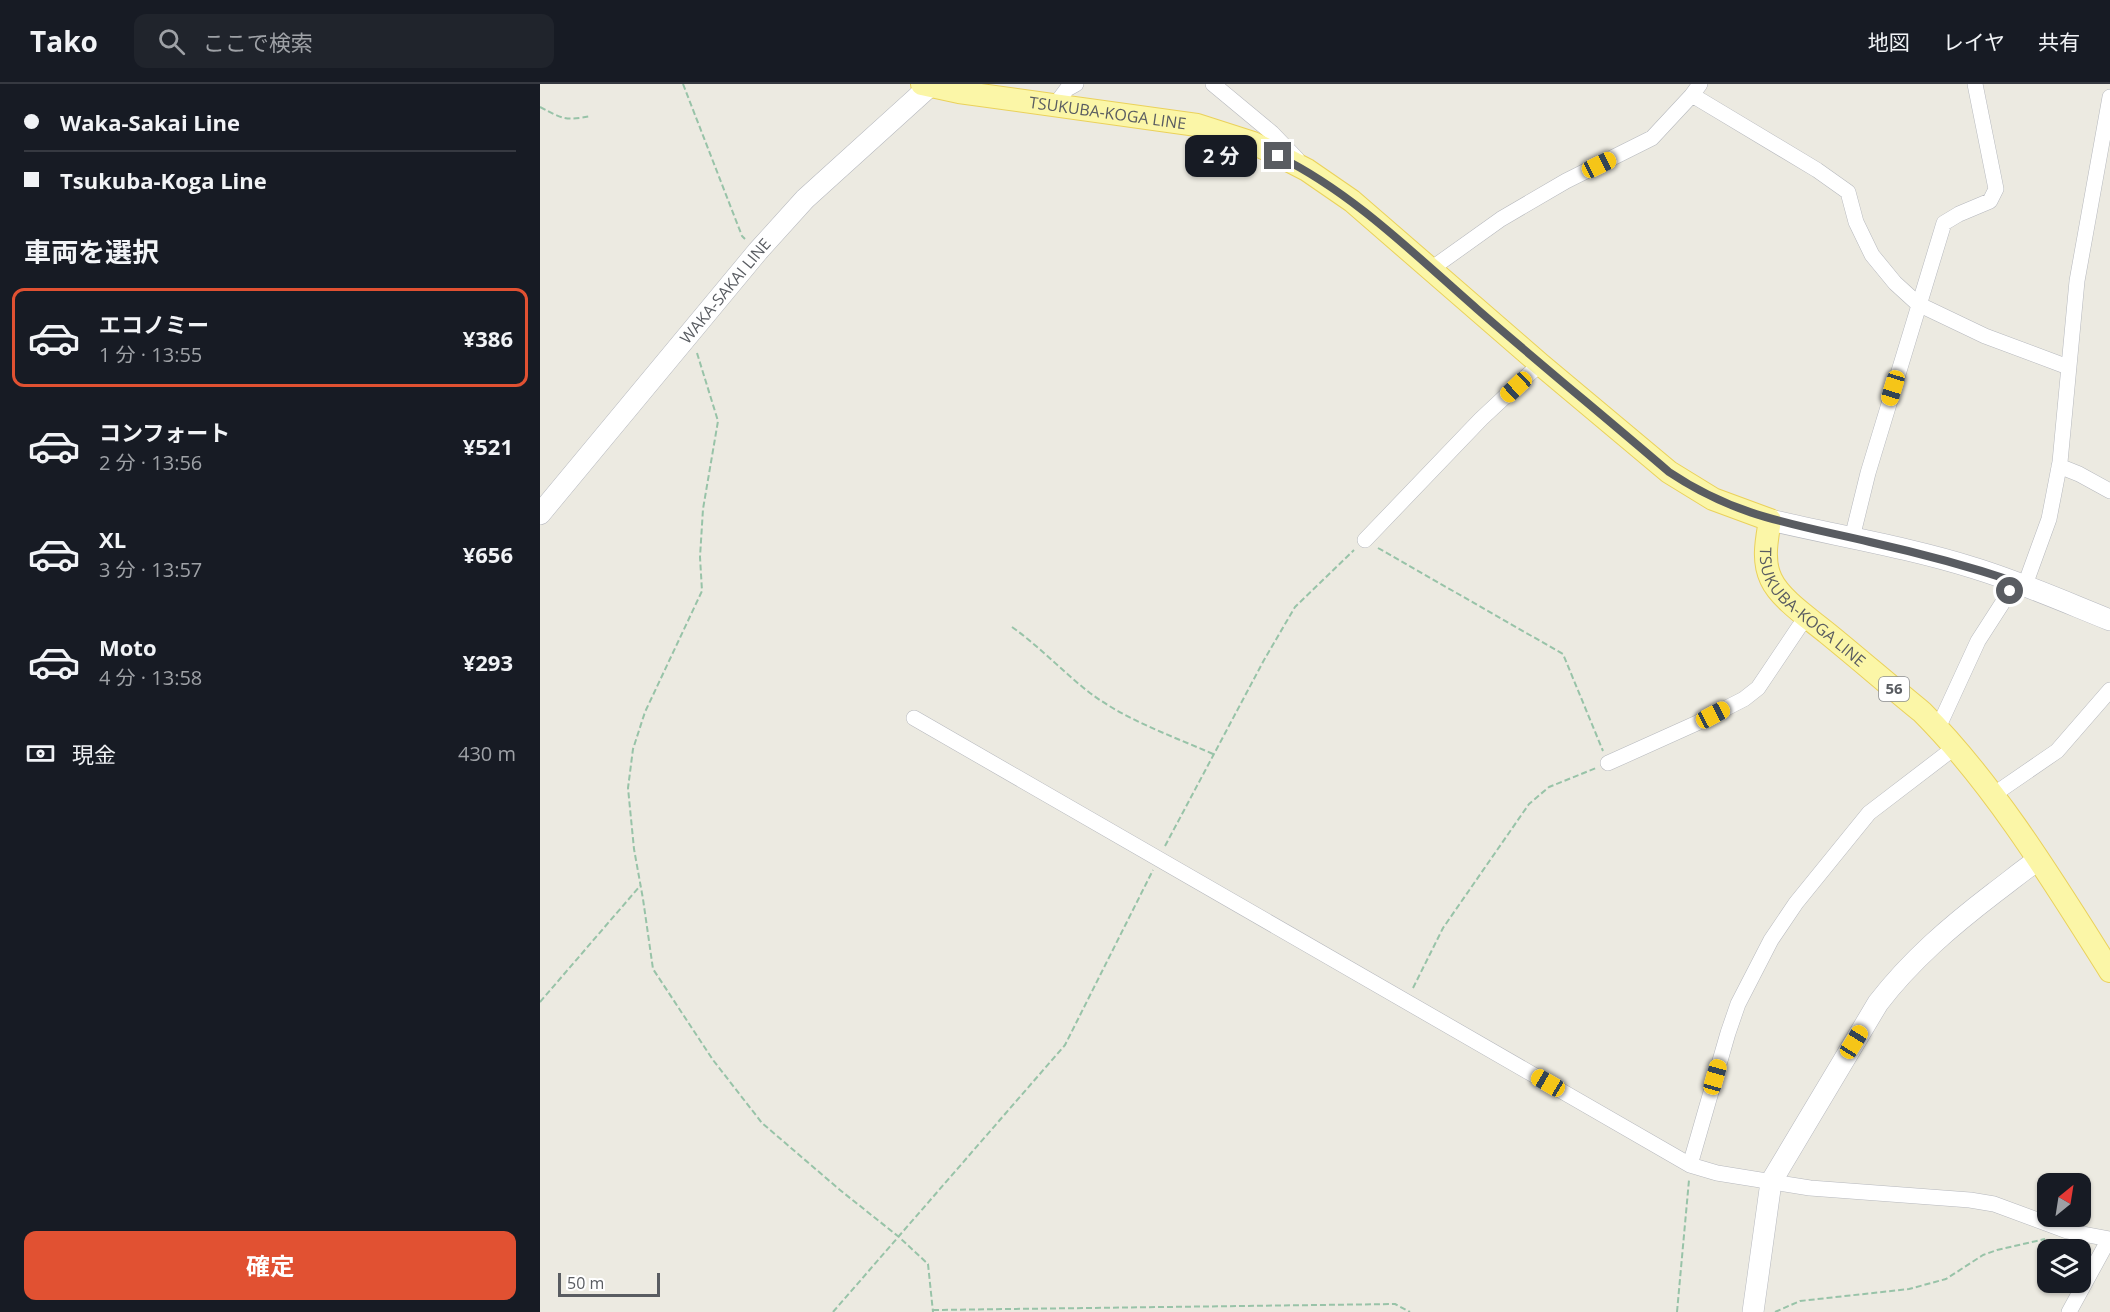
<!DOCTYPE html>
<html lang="ja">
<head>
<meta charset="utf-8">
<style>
  :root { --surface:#171b24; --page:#20242c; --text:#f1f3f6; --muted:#9ea1a6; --line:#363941; --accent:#e15132 }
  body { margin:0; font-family:"Open Sans","Noto Sans JP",sans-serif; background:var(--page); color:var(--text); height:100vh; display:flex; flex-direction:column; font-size:22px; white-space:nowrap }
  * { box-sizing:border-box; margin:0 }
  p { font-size:20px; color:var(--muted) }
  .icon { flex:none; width:33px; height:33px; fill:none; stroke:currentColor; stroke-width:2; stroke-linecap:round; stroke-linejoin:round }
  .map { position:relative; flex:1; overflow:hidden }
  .sheet { display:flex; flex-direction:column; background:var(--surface); width:540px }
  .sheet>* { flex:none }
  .guide { display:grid; align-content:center; height:132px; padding:0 24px; background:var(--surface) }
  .needle { width:39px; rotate:30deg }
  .tools { position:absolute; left:1497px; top:1089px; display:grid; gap:12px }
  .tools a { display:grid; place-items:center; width:54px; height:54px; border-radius:12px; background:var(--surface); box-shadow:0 2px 4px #0004; font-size:30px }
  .scale { position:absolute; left:18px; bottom:15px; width:102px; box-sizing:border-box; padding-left:6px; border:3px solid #595c61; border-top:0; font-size:16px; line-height:21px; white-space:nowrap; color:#595c61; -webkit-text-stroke:4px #fff; paint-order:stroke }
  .end { position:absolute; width:27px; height:27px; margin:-14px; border:8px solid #595c61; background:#fff; box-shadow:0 0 0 3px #fff }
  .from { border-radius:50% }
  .bubble { position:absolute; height:42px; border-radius:12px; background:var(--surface); box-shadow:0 2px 4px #0004; font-size:20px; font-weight:700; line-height:42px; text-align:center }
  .car { position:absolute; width:18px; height:36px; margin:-18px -9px; border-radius:8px; box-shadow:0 0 4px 2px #0007; background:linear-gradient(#f5c518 24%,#345 0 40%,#f5c518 0 76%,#345 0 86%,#f5c518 0) }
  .guide b { display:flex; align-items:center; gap:21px; height:57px; font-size:22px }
  .guide b+b { border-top:2px solid var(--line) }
  .guide i { width:15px; height:15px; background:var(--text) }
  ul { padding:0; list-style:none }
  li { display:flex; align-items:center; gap:18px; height:99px; margin:0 12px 9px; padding:0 12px; border:3px solid transparent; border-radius:12px }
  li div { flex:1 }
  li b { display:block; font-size:22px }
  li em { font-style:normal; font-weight:700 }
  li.current { border-color:var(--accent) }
  li>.icon { width:54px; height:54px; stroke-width:1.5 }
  h2 { padding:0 24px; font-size:27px; line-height:72px }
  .pay { display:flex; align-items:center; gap:15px; height:66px; padding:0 24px; font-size:22px }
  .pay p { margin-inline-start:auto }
  .action { display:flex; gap:12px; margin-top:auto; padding:12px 24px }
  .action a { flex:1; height:69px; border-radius:12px; background:var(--accent); color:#fff; font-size:24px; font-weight:700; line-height:69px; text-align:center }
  header { display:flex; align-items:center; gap:36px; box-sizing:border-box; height:84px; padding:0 30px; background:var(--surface); border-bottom:2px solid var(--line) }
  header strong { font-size:28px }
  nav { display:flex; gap:33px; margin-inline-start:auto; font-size:21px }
  .search { width:420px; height:54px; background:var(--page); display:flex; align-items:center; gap:15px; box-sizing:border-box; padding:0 21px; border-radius:12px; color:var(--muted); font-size:22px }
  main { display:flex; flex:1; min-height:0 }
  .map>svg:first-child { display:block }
</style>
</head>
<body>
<header>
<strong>Tako</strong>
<div class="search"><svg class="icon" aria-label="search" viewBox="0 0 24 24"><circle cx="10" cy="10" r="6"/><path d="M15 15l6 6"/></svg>ここで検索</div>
<nav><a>地図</a><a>レイヤ</a><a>共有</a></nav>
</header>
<main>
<section class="sheet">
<div class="guide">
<b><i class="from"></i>Waka-Sakai Line</b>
<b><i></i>Tsukuba-Koga Line</b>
</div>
<h2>車両を選択</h2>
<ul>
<li class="current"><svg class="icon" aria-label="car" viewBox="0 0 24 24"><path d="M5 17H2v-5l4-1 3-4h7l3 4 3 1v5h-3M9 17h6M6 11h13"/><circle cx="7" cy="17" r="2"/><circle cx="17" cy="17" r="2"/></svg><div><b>エコノミー</b><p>1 分 · 13:55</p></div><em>¥386</em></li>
<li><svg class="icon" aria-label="car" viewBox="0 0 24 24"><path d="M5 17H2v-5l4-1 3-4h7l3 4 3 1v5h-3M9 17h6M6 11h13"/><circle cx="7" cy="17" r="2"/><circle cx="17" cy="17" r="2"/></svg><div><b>コンフォート</b><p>2 分 · 13:56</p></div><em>¥521</em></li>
<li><svg class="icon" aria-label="car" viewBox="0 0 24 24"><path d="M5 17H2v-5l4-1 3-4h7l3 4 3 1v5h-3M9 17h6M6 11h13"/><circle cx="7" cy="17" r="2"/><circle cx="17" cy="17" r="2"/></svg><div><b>XL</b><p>3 分 · 13:57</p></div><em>¥656</em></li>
<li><svg class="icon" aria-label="car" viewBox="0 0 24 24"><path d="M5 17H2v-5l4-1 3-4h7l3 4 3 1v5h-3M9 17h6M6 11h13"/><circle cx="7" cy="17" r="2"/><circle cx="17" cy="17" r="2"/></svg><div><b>Moto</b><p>4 分 · 13:58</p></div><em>¥293</em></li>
</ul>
<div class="pay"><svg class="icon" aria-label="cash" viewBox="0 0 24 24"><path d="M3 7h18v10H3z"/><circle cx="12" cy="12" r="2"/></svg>現金<p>430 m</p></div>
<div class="action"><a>確定</a></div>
</section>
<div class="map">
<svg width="1570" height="1228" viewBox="0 0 1570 1228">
  <rect width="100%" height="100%" fill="#eceae1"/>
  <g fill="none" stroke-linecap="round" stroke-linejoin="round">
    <defs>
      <path id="street" d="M 673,0 L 732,49 L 757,75
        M 1160,0 L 1152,11 L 1277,86 L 1308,108 L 1316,138 L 1332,171 L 1355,199 L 1378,220 L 1445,252 L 1528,283
        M 515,21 L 527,5 L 536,0
        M 891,185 L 961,135 L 1026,97 L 1112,54 L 1152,11
        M 1519,382 L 1539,390 L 1570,407
        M 1312,454 L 1328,389 L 1404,139 L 1419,130 L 1450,117 L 1456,105 L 1435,0
        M 825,456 L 941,335 L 1000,280
        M 1485,501 L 1509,435 L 1520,378 L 1537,197 L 1570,13
        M 374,634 L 1150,1081 L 1177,1089 L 1270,1104 L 1430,1116 L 1454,1120 L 1527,1147 L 1569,1155 L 1529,1228
        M 1398,644 L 1438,557 L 1476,498
        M 1068,679 L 1157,639 L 1204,615 L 1218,604 L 1259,543 L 1268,533
        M 1453,711 L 1517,667 L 1570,606
        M 1150,1081 L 1188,949 L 1198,920 L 1231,856 L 1256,819 L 1329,729 L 1414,664"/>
      <g id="secondary">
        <path id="s1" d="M 0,430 L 218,167 L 265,115 L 392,0"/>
        <path d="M 1230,436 C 1298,452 1367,463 1434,484 C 1480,498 1525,518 1570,536"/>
        <path d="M 1213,1228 L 1231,1098 L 1338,919 C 1371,876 1411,842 1454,809 C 1469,798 1483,786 1498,776"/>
      </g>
      <g id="primary">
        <path id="s2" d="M 382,0 L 419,8 L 657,41 L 713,59 L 738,71 L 767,86 L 812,117 L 1000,280 L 1129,388 L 1173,415 L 1230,436 C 1227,455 1222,476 1231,495 C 1240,515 1270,535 1287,549 C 1319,575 1350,602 1382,628 C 1455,701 1515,800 1570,887"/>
      </g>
    </defs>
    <use href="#street" stroke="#b6b8bd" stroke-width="16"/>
    <use href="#secondary" stroke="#b7b9bf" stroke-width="22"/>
    <use href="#primary" stroke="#ead15b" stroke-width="24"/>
    <path stroke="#98c3a8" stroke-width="2" stroke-dasharray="6 3" stroke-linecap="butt" d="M 143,0 L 202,152 L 205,155
      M 0,23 C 23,35 25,37 51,32
      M 157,269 L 178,337 L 163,425 L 160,473 L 162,507 L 105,628 L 93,665 L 88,704 L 94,765 L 103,815 L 113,885 L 173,976 L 222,1039 L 300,1106 L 359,1153 L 388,1180 L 393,1228
      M 838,464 L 1023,570 L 1063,667
      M 472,543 C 500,563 523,588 550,609 C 586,636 632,652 673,670
      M 625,762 L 724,576 L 755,523 L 814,466
      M 873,904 L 903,844 L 989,720 L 1009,703 L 1056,684
      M 0,918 L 100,802
      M 393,1226 L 855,1220 L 870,1228
      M 293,1228 L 525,961 L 613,786
      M 1137,1228 L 1149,1096
      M 1235,1228 L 1260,1217 L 1369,1205 L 1406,1195 L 1443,1171 L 1457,1166 L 1505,1155"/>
    <use href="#street" stroke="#fff" stroke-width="15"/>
    <use href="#secondary" stroke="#fff" stroke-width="21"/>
    <use href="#primary" stroke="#fbf6a7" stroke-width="22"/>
  </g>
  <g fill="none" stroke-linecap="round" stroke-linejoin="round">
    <path stroke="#595c61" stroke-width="8" d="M 738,72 C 813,109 874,170 937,225 C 1000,280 1065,333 1129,388 C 1196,433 1253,440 1330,458 C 1379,469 1428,482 1476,498 L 1470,507"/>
  </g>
  <g text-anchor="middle" stroke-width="6" stroke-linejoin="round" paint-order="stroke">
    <rect fill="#fff" stroke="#8b8d90" stroke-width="1.5" x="1339" y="593" width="30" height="24" rx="4.5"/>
    <g font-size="15" font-weight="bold" fill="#595c61">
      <text x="1354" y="610">56</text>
    </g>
    <g font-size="16" fill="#595c61" stroke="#fff">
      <text dy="6" stroke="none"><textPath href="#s2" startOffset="188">TSUKUBA-KOGA LINE</textPath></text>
      <text dy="6" stroke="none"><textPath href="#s1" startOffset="290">WAKA-SAKAI LINE</textPath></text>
      <text dy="6" stroke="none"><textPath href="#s2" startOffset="1088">TSUKUBA-KOGA LINE</textPath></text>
    </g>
  </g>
</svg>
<div class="tools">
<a><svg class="needle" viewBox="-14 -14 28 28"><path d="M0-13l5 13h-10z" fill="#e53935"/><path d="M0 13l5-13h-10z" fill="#9ea1a6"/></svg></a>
<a><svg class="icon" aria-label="layers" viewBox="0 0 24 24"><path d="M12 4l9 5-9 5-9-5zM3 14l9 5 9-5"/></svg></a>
</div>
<div class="scale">50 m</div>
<i class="end from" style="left:1470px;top:507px"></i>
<i class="end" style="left:738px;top:72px"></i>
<div class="bubble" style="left:645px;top:51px;width:72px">2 分</div>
<i class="car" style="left:1059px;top:81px;rotate:64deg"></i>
<i class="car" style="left:976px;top:303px;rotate:227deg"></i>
<i class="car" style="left:1353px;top:304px;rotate:197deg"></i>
<i class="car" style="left:1173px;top:631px;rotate:62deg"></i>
<i class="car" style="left:1314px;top:958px;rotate:32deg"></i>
<i class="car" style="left:1175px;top:993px;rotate:16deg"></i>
<i class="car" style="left:1008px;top:999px;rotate:300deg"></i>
</div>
</main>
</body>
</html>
